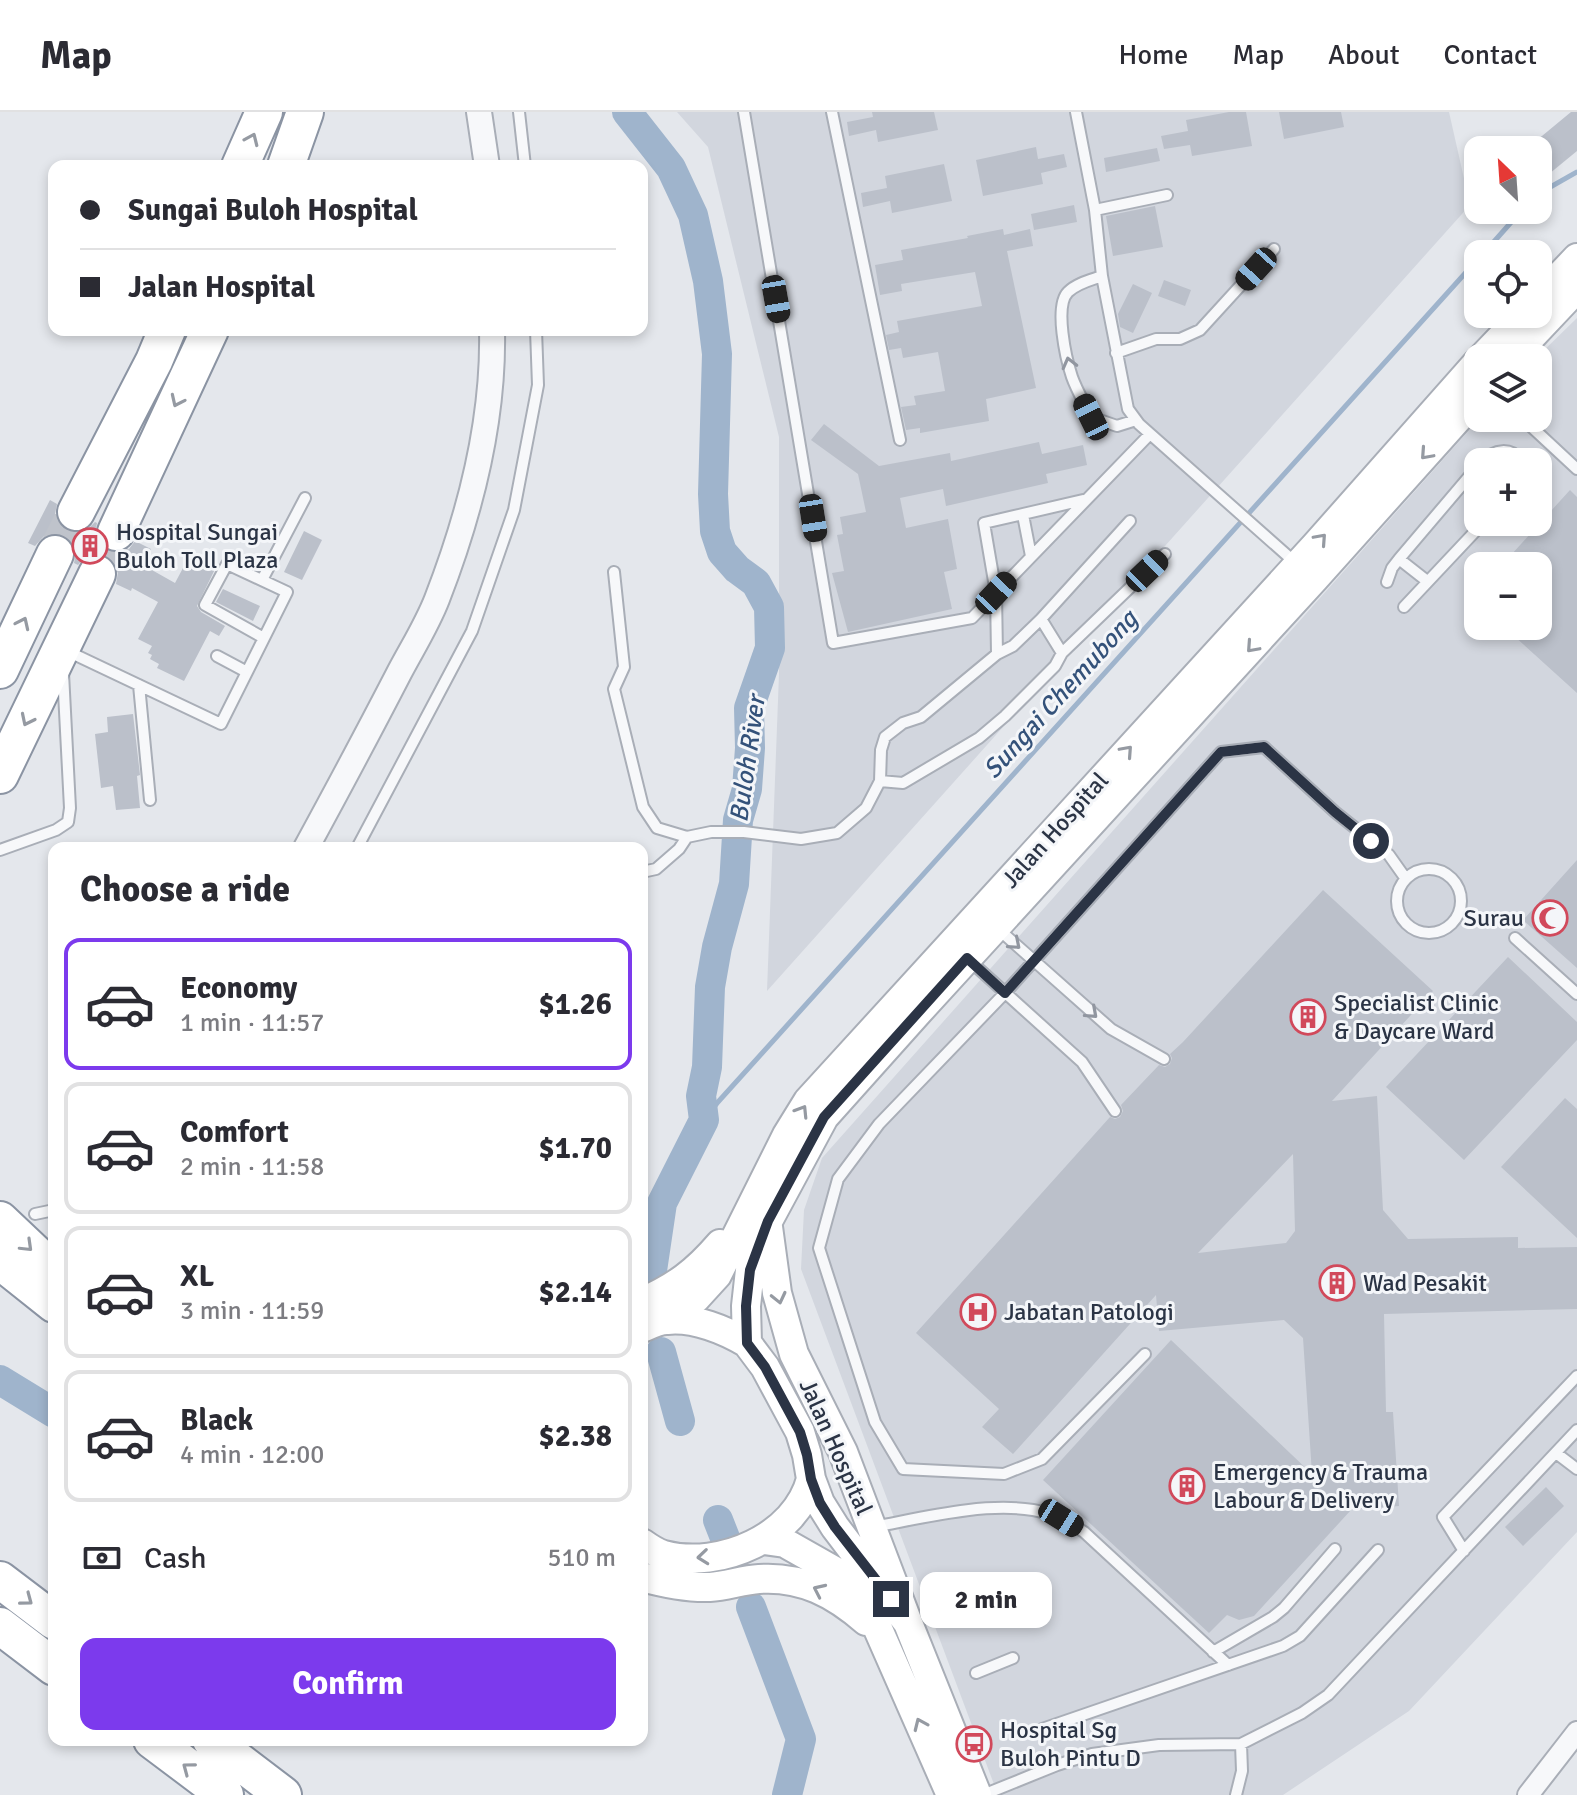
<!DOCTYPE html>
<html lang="en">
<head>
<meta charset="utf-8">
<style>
  :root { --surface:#fff; --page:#f7f7f7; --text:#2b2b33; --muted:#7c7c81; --line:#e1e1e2; --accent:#7c3aed }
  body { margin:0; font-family:Signika,sans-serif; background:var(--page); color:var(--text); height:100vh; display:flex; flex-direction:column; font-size:30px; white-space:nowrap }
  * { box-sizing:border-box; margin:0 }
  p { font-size:26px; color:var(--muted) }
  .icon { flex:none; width:44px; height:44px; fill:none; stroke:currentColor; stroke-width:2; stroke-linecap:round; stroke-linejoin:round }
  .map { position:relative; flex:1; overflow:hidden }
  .drawer { position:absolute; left:48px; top:730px; width:600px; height:904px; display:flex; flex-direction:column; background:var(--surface); border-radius:16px; box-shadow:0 4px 12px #0003 }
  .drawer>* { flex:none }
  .top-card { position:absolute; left:48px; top:48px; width:600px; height:176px; border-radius:16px; box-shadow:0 4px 12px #0003; display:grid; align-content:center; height:176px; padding:0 32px; background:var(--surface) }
  .needle { width:52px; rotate:335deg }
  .buttons { position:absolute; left:1464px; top:24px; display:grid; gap:16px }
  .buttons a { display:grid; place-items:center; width:88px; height:88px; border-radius:16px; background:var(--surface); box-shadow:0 4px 12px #0003; font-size:40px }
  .end { position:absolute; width:36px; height:36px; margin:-18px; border:10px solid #2b3445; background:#fff; box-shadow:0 0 0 4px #fff }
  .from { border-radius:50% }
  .bubble { position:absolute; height:56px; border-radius:16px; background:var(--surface); box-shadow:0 4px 12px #0003; font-size:26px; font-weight:700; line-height:56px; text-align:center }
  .car { position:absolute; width:24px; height:48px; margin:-24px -12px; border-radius:10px; box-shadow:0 0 6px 2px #0007; background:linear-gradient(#222 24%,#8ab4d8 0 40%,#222 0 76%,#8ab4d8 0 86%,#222 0) }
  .top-card b { display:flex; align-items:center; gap:28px; height:76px; font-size:30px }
  .top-card b+b { border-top:2px solid var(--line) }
  .top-card i { width:20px; height:20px; background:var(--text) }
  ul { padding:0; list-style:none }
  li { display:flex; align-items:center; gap:24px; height:132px; margin:0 16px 12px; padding:0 16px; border:4px solid var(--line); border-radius:16px }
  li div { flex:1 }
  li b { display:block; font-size:30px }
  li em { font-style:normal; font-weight:700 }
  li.selected { border-color:var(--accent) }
  li>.icon { width:72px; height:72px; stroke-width:1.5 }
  h2 { padding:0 32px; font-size:36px; line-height:96px }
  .pay { display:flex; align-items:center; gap:20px; height:88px; padding:0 32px; font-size:30px }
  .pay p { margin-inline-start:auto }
  .primary-button { display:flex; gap:16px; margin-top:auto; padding:16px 32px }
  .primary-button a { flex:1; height:92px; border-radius:16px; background:var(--accent); color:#fff; font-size:32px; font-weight:700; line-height:92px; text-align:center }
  header { display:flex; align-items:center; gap:48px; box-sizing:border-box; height:112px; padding:0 40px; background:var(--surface); border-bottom:2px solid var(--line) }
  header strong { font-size:38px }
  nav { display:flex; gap:44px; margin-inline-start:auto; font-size:28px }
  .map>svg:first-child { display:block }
</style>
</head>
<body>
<header>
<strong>Map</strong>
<nav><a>Home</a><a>Map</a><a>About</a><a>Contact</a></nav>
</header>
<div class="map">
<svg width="1577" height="1683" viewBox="0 0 1577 1683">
  <rect width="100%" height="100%" fill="#e4e7ec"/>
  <path fill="#d2d6de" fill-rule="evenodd" d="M 677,0 L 1449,0 L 1470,93 L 767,879 L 779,562 L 779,325 L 708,35 Z
    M 1577,206 L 1577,1420 L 1409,1599 L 1283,1683 L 998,1683 L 801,1157 L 804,1098 L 822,1046 L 1480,306 L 1538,306 L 1538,246 L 1536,246 ZM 1478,350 L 1538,350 L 1538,410 L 1478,410 ZM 1478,454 L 1538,454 L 1538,514 L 1478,514 Z"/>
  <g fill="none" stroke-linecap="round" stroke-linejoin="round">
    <path stroke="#9fb4cc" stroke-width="5" d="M 1538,82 L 1577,60
      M 1483,142 L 1522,98
      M 704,1008 L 718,990 L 1478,147"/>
    <path stroke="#9fb4cc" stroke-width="30" d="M 627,0 L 671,56 L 693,103 L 708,169 L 717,242 L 713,382 L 715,419 L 722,440 L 737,457 L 756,471 L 769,495 L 770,536 L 749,596 L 750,636 L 747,677 L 738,708 L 734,772 L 717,835 L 710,875 L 707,955 L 701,984 L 704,1008 L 662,1091 L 649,1179
      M 661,1240 L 680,1309
      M 0,1268 L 54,1301
      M 718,1408 L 729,1436
      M 751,1495 L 801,1627 L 787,1683"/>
  </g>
  <path fill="#bbc0ca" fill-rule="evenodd" d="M 872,0 L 934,0 L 938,18 L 878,30 L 876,18 L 849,24 L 847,10 L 873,5 Z
    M 1229,0 L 1246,0 L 1252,34 L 1192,44 L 1190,33 L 1164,37 L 1161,24 L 1188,19 L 1186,8 Z
    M 1279,0 L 1341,0 L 1344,15 L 1284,27 Z
    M 1571,0 L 1577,0 L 1577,39 L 1538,71 L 1538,38 L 1525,38 Z
    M 1036,35 L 1038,47 L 1064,42 L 1067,55 L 1041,61 L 1043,72 L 983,84 L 976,48 Z
    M 1157,36 L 1160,49 L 1106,60 L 1104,46 Z
    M 944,52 L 952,89 L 892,101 L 890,89 L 863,95 L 861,81 L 887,76 L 885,64 Z
    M 1074,93 L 1077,110 L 1034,118 L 1031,102 Z
    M 1155,94 L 1163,135 L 1113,144 L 1106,104 Z
    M 1003,117 L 1004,123 L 1030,117 L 1033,134 L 1007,139 L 1036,276 L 986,287 L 989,309 L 920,321 L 920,316 L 906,318 L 901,295 L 916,293 L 914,284 L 945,279 L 938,240 L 903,246 L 901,236 L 889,238 L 886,223 L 899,220 L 897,209 L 982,194 L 975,160 L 901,172 L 902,179 L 880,183 L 875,153 L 903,148 L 901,138 L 968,126 L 967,124 Z
    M 1164,168 L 1191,178 L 1185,194 L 1158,184 Z
    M 1133,172 L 1152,181 L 1133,221 L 1120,215 L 1118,202 Z
    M 824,312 L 879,354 L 950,341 L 951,349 L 1039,330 L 1042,342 L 1083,333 L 1087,353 L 1046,362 L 1048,371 L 946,394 L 943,377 L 900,386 L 906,416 L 948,407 L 957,457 L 944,460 L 952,497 L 848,520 L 832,461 L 844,459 L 837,423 L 843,422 L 840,405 L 866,400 L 858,362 L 811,328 Z
    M 1570,378 L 1577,385 L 1577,581 L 1503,514 L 1538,514 L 1538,454 L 1501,454 Z
    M 50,388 L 57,392 L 55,402 L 58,411 L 66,418 L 78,421 L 88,417 L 95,410 L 97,411 L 95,421 L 98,431 L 106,439 L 119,441 L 129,437 L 135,429 L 151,437 L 143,453 L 175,471 L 191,441 L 216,455 L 197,494 L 201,500 L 225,514 L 219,524 L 210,519 L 184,569 L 157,556 L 159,552 L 150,547 L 152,543 L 148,541 L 152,534 L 138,527 L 158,490 L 132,476 L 131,479 L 116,472 L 118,460 L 114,450 L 105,443 L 96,441 L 86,444 L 78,453 L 74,451 L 76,441 L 73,431 L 63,423 L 54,421 L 44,424 L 35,434 L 28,431 Z
    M 304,419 L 322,428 L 302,468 L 284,460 Z
    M 223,477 L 260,494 L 253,509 L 216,490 Z
    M 133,602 L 140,663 L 137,664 L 140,696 L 116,698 L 113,674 L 101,676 L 95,622 L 108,620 L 107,605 Z
    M 1577,748 L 1577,856 L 1523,808 Z
    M 1323,778 L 1433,879 L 1332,989 L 1377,984 L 1383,1098 L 1408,1127 L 1518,1125 L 1518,1136 L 1577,1135 L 1577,1197 L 1384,1202 L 1386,1300 L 1393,1300 L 1399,1394 L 1351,1398 L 1254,1504 L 1239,1508 L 1227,1503 L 1209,1521 L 1043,1368 L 1171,1228 L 1312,1362 L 1303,1226 L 1284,1208 L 1159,1219 L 1156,1183 L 1013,1342 L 982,1315 L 999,1297 L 916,1221 L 1110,1005 L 1115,1007 L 1120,1005 L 1123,999 L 1121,993 L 1159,953 L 1165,955 L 1170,952 L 1172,946 L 1170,942 L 1183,930 ZM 1293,1042 L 1295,1119 L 1286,1131 L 1198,1141 Z
    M 1508,845 L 1577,910 L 1577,928 L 1464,1048 L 1386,975 Z
    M 1565,986 L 1577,997 L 1577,1126 L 1501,1055 Z
    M 1546,1375 L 1564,1394 L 1523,1434 L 1505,1415 Z"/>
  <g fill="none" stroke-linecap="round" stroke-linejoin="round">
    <path stroke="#bfc3cb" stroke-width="36" stroke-dasharray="36 18" stroke-linecap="butt" d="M 55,442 L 76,400
      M 97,462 L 116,420"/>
    <defs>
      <path id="service" d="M 519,0 L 525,54
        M 744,0 L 833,531 L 972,506 L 1150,322
        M 832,0 L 900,328
        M 1076,0 L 1095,98 L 1102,164 L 1128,297 L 1139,312 L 1298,453
        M 1095,98 L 1167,83
        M 1102,164 C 1091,168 1077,171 1068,180 C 1054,194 1066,247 1072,265 C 1077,279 1085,292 1091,305 L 1117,314 L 1136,308
        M 1116,241 L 1156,227 L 1180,227 L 1200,218 L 1274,137
        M 1522,306 L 1577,357
        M 1482,350 C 1494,337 1511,334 1522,350
        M 1023,403 L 1031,444
        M 1399,447 L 1427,469
        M 614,460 L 624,555 L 614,577 L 643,695 L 657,716 L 687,725
        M 262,468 L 305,386
        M 1387,470 L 1392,456 L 1399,447 L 1478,354
        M 1404,495 L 1484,410
        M 65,538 L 221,612 L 287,480 L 227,452 L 205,493 L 264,526
        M 1062,541 L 1165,442
        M 997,542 L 996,481 L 984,411 L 1083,388
        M 217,544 L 247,560
        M 139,573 L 150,688
        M 880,669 L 903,671 L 979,626 L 1005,604 L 1055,554 L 1062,541 L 1041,507
        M 357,736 L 472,519 L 514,398 L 538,273 L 536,218
        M 0,738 L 56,718 L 68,710 L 70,696 L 63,561
        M1397 789a32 32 0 1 1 64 0a32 32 0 1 1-64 0Z
        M 642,760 L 656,757 L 679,737 L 687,725 L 711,720 L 744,720 L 801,727 L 837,721 L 866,696 L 880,669 L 881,638 L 885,625 L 903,611 L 921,605 L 997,542 L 1013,534 L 1041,507 L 1130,409
        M 996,815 L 1111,917 L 1164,947
        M 1515,826 L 1577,882
        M 970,849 L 1082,950 L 1115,999
        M 35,1102 L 54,1098
        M 1145,1242 L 1042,1347 L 1004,1362 L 903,1357 L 875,1310 L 819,1136 L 838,1067 L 879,1012 L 1005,881 L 1221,640 L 1264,635 L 1335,700 L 1389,743 L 1406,767
        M 1556,1341 L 1577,1357
        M 873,1415 C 922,1406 983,1390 1033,1398 C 1052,1401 1068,1410 1084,1420 L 1228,1553
        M 1464,1439 L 1443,1405 L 1577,1264
        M 1213,1540 L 1273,1505 L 1284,1496 L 1335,1437
        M 976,1561 L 1013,1546
        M 1042,1617 L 1283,1534 L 1300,1524 L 1378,1438
        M 983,1683 L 1057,1653 L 1092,1642 L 1159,1633 L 1241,1632 L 1302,1601 L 1328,1583 L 1577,1318
        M 1236,1683 L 1242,1659 L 1241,1632"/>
      <path id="minor" d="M 1528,1683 L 1577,1620"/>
      <path id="tertiary" d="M 479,0 L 487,54
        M 306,736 C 337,679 368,621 398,563 C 411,538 427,513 437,487 C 470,402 494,309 492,218"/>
      <path id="secondary" d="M 1538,187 L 1577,146
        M 1482,246 L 1524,202
        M 1511,246 L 1577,176
        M 768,1115 L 777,1181 L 794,1242 L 843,1340 L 908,1511 L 977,1683
        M 642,1190 C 676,1175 696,1160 720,1132
        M 666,1208 L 696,1186 L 717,1163 L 787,1023 L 808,989 L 1316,433 L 1478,250
        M 642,1216 C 649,1213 659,1208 667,1208 C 694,1205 725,1218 747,1231
        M 764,1428 L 785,1431 L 838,1461 L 853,1475 L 867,1492 L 951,1683
        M 642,1431 C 649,1436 656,1441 664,1443 C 720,1458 796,1425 811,1367
        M 642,1465 C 664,1471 687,1476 710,1475 C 726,1474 743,1468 759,1467 C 802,1464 835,1482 866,1509
        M 908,1511 L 835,1415 L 820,1391 L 811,1367 L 807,1343 L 800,1320 L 765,1255 L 747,1231 L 746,1194 L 750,1158 L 768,1109 L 824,1005 L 918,900 L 1314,467 L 1478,284"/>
      <path id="motorway" d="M 240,54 L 264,0
        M 286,54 L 305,0
        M 76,400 L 154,249 L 167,218
        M 116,420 L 210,218
        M 0,558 L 55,442
        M 0,663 L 97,462
        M 0,1108 L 54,1159
        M 0,1149 L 54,1192
        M 0,1468 L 54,1509
        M 0,1514 L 54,1555
        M 152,1628 L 225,1683
        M 211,1628 L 283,1683"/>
    </defs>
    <use href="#service" stroke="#a9aeb7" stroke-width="14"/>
    <use href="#minor" stroke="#a9aeb7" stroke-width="24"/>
    <use href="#tertiary" stroke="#a9aeb7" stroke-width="28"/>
    <use href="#secondary" stroke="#a9aeb7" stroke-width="32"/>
    <use href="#motorway" stroke="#8b94a3" stroke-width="40"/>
    <use href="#service" stroke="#f7f8fa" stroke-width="10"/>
    <use href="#minor" stroke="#f7f8fa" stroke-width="20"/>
    <use href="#tertiary" stroke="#f7f8fa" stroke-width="24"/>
    <use href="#secondary" stroke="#fff" stroke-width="28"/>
    <use href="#motorway" stroke="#fff" stroke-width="36"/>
  </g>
  <defs><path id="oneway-chevron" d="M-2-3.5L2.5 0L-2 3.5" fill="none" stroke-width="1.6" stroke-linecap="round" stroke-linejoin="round" transform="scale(2)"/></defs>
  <g stroke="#959aa2">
    <use href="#oneway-chevron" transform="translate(252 27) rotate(-66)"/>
    <use href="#oneway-chevron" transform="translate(177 289) rotate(115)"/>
    <use href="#oneway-chevron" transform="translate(1426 342) rotate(132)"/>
    <use href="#oneway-chevron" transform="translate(1321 427) rotate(-48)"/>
    <use href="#oneway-chevron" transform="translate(23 511) rotate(-65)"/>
    <use href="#oneway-chevron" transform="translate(1252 535) rotate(132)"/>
    <use href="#oneway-chevron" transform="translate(27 608) rotate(116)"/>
    <use href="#oneway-chevron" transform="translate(1127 639) rotate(-48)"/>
    <use href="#oneway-chevron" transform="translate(802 999) rotate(-58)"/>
    <use href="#oneway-chevron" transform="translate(27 1134) rotate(44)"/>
    <use href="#oneway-chevron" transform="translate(779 1186) rotate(77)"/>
    <use href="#oneway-chevron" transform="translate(703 1445) rotate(174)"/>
    <use href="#oneway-chevron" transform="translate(819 1478) rotate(-155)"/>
    <use href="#oneway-chevron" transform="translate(27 1488) rotate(37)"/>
    <use href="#oneway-chevron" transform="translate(920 1612) rotate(-114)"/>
    <use href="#oneway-chevron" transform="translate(188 1656) rotate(-143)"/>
  </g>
  <g stroke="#9196a0">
    <use href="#oneway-chevron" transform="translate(1069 251) rotate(-104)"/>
    <use href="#oneway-chevron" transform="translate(1015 832) rotate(41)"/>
    <use href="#oneway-chevron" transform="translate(1092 901) rotate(42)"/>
  </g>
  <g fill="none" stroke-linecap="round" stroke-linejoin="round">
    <path stroke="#2b3445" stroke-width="10" d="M 891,1487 L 835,1415 L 820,1391 L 811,1367 L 807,1343 L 800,1320 L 765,1255 L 747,1231 L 746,1194 L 750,1158 L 768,1109 L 824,1005 L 967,846 L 1005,881 L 1221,640 L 1264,635 L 1335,700 L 1371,729"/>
  </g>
  <defs>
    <symbol id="building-ring" viewBox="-11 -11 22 22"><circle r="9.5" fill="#f4f6f9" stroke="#d1495b" stroke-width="1.5"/><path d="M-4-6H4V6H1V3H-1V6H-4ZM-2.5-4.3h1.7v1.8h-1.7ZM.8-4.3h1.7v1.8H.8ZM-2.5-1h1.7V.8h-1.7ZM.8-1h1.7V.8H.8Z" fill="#d1495b"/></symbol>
    <symbol id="mosque-ring" viewBox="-11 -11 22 22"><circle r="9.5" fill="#f4f6f9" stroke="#d1495b" stroke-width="1.5"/><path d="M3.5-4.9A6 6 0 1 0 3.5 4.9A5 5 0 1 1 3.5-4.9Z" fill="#d1495b"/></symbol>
    <symbol id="hospital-ring" viewBox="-11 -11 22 22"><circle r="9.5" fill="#f4f6f9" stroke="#d1495b" stroke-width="1.5"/><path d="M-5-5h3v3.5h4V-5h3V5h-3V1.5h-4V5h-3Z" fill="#d1495b"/></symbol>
    <symbol id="bus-ring" viewBox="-11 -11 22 22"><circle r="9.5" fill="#f4f6f9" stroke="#d1495b" stroke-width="1.5"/><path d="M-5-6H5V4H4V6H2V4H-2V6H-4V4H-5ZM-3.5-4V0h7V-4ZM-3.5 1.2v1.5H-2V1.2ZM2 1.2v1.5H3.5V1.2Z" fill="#d1495b"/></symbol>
  </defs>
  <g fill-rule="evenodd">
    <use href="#building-ring" x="70" y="414" width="40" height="40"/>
    <use href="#mosque-ring" x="1530" y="786" width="40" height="40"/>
    <use href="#building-ring" x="1288" y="885" width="40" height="40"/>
    <use href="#building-ring" x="1317" y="1151" width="40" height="40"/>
    <use href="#hospital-ring" x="958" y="1180" width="40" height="40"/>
    <use href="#building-ring" x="1167" y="1354" width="40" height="40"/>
    <use href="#bus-ring" x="954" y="1612" width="40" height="40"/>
  </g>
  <g text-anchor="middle" stroke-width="6" stroke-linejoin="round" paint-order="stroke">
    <g font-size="24" fill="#2b3445" stroke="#f4f6f9" text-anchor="start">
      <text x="116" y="428">Hospital Sungai<tspan x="116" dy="28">Buloh Toll Plaza</tspan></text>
      <text x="1524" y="814" text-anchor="end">Surau</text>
      <text x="1334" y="899">Specialist Clinic<tspan x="1334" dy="28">&amp; Daycare Ward</tspan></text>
      <text x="1363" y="1179">Wad Pesakit</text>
      <text x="1004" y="1208">Jabatan Patologi</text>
      <text x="1213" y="1368">Emergency &amp; Trauma<tspan x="1213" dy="28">Labour &amp; Delivery</tspan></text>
      <text x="1000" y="1626">Hospital Sg<tspan x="1000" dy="28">Buloh Pintu D</tspan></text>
    </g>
    <g font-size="24" fill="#2b3445" stroke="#f4f6f9">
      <text transform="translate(1055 718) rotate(-48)" y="8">Jalan Hospital</text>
      <text transform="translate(836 1335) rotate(66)" y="8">Jalan Hospital</text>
    </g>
    <g font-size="26" font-style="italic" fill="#34527a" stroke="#f4f6f9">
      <text transform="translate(1060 582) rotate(-48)" y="9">Sungai Chemubong</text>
      <text transform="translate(747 647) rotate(-82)" y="9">Buloh River</text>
    </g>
  </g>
</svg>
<div class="buttons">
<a><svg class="needle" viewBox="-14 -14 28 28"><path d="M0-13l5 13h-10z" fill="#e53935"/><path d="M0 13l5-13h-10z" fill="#7c7c81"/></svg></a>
<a><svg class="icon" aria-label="locate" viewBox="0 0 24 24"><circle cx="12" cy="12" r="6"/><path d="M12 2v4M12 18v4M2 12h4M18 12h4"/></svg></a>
<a><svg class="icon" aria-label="layers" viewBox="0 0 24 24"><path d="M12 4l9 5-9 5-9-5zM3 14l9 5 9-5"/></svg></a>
<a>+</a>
<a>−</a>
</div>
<i class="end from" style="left:1371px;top:729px"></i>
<i class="end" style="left:891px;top:1487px"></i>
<div class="bubble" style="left:920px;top:1460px;width:132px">2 min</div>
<i class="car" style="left:1256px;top:157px;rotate:222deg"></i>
<i class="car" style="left:776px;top:187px;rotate:170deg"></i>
<i class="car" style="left:1091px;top:305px;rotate:334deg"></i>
<i class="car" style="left:813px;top:406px;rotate:171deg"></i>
<i class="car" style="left:1147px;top:459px;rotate:46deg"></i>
<i class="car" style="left:996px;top:481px;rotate:43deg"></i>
<i class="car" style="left:1061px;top:1406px;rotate:122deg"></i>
<div class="top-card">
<b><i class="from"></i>Sungai Buloh Hospital</b>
<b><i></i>Jalan Hospital</b>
</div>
<section class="drawer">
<h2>Choose a ride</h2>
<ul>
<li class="selected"><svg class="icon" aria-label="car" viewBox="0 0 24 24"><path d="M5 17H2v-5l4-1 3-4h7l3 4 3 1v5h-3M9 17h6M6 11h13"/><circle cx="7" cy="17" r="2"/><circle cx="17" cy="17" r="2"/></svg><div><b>Economy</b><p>1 min · 11:57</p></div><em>$1.26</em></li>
<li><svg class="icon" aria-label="car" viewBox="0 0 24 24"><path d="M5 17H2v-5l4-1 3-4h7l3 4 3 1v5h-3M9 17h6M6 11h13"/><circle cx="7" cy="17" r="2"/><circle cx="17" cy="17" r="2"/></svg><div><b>Comfort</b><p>2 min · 11:58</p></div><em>$1.70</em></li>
<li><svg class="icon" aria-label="car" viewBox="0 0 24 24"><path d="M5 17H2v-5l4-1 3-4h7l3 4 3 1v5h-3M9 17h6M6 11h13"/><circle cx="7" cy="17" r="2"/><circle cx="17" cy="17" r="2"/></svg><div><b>XL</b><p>3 min · 11:59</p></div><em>$2.14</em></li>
<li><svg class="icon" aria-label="car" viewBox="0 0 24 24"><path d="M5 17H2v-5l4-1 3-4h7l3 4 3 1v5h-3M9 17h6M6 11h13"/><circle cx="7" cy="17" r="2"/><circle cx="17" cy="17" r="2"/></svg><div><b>Black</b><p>4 min · 12:00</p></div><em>$2.38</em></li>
</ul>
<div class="pay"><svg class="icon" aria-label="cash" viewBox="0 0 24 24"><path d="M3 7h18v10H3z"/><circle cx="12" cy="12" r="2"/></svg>Cash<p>510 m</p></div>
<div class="primary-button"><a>Confirm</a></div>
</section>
</div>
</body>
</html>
